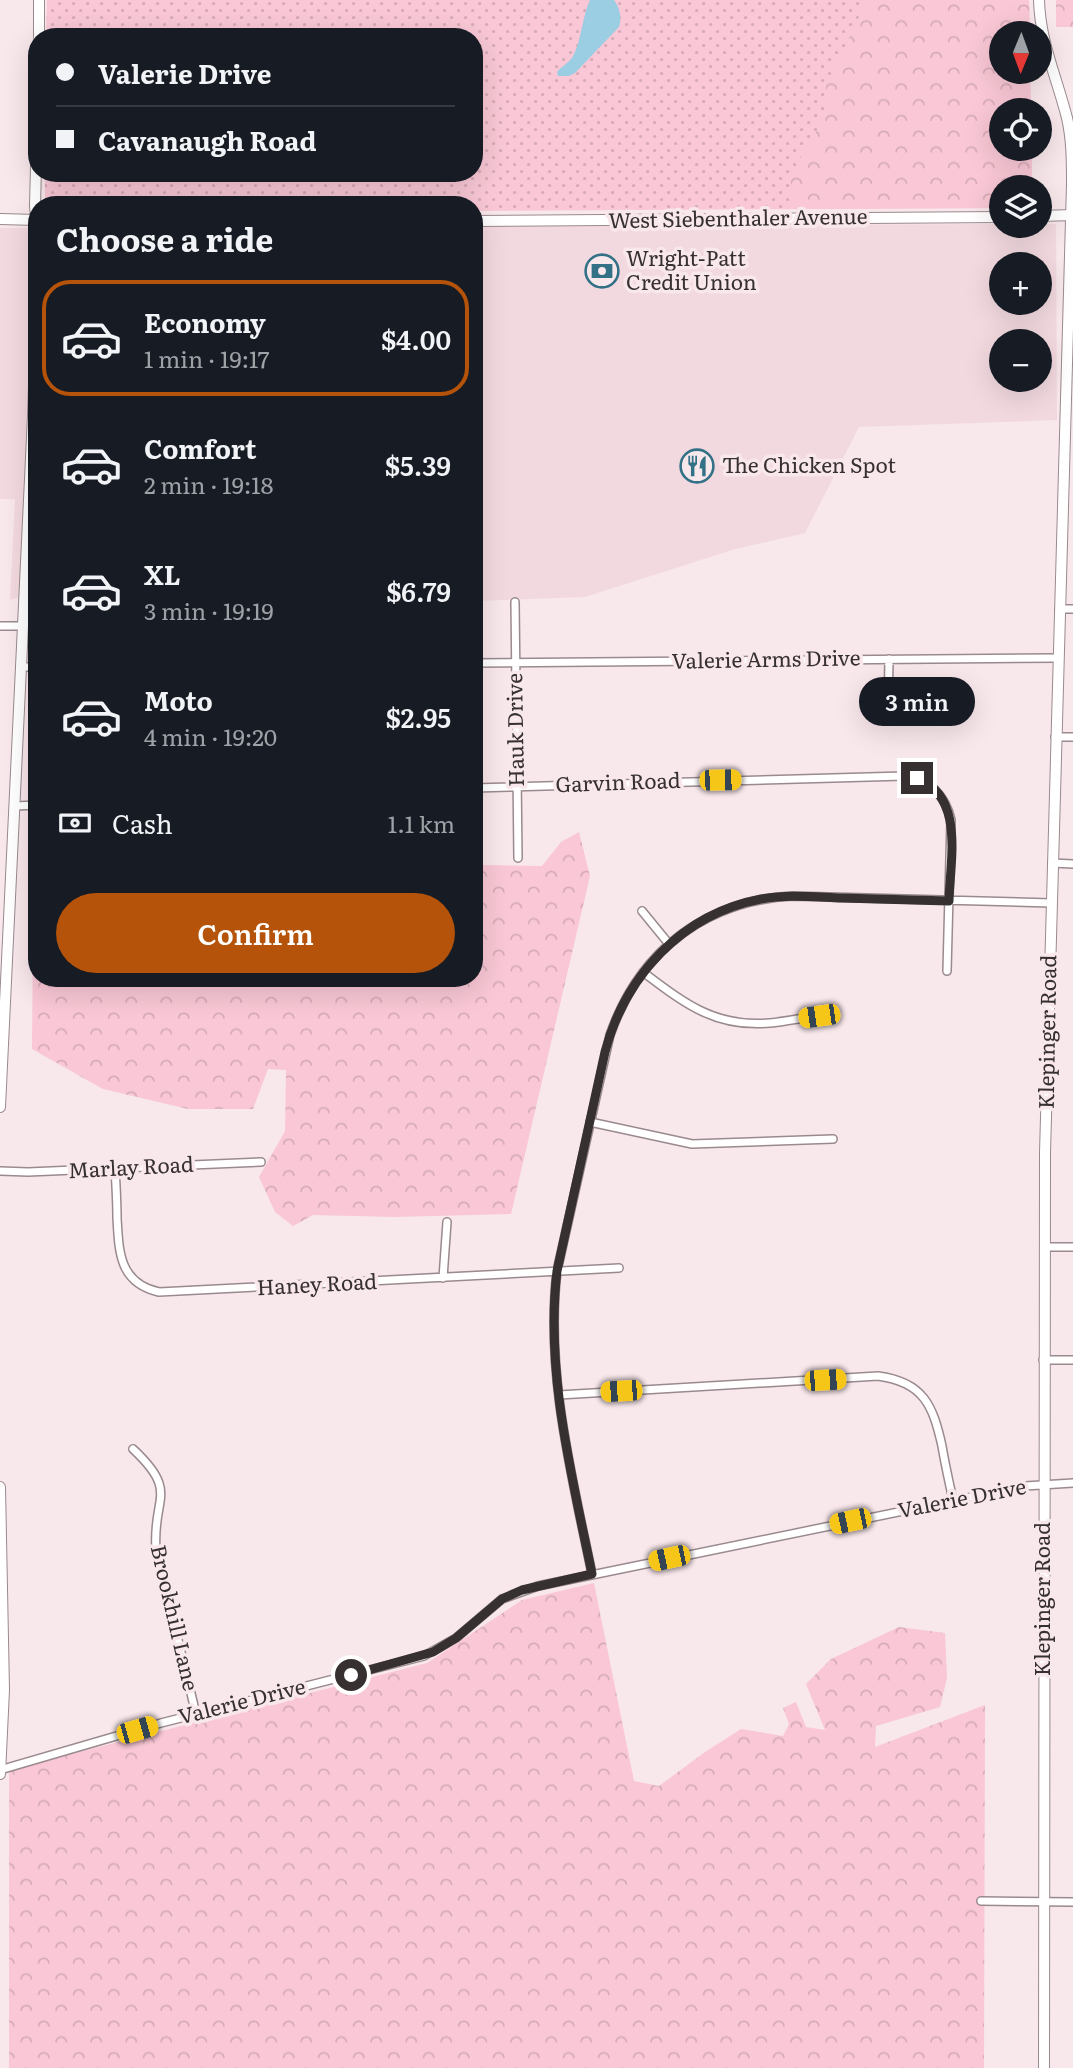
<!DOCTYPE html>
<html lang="en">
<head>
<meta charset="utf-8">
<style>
  :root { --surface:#171b24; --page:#242831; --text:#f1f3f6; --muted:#9ea1a6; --line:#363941; --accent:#b45309 }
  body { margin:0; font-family:Literata,serif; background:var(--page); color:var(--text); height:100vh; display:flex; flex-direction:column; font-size:26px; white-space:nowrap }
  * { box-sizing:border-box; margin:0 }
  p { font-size:23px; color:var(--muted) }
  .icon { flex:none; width:38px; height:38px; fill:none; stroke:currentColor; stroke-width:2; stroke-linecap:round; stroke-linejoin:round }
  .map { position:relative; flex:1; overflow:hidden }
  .side { position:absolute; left:28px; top:196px; width:455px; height:791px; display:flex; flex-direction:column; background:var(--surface); border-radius:28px; box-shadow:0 7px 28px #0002 }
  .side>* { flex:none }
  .guide { position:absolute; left:28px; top:28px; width:455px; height:154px; border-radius:28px; box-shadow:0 7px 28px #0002; display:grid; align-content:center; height:154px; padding:0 28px; background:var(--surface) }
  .needle { width:46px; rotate:181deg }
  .controls { position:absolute; left:989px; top:21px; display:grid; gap:14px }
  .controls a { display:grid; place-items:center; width:63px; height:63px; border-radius:50%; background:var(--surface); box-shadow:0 7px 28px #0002; font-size:35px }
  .end { position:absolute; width:32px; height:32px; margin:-16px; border:9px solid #363031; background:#fff; box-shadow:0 0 0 4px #fff }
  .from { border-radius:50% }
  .bubble { position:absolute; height:49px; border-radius:24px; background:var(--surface); box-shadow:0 7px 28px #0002; font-size:23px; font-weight:600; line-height:49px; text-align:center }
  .car { position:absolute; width:21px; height:42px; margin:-21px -10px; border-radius:9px; box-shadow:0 0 5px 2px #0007; background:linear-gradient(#f5c518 24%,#345 0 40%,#f5c518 0 76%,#345 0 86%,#f5c518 0) }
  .guide b { display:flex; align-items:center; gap:24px; height:66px; font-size:26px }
  .guide b+b { border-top:2px solid var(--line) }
  .guide i { width:18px; height:18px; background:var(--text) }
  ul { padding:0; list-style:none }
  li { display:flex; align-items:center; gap:21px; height:116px; margin:0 14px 10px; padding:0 14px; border:4px solid transparent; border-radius:28px }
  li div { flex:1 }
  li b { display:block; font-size:26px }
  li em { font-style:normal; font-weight:600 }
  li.active { border-color:var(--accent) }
  li>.icon { width:63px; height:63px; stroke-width:1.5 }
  h2 { padding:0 28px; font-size:32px; line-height:84px }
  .pay { display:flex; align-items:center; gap:18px; height:77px; padding:0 28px; font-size:26px }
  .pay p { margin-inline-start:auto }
  .action { display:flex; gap:14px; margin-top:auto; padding:14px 28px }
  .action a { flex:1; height:80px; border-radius:42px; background:var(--accent); color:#fff; font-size:28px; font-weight:600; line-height:80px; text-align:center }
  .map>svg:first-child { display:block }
</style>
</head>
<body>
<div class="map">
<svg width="1073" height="2068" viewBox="0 0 1073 2068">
  <defs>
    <pattern id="green-dots" width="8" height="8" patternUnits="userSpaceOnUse" patternTransform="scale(1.75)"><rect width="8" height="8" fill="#f9c7d5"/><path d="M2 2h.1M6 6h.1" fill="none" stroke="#d6abb7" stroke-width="1.8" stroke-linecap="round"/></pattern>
    <pattern id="forest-crowns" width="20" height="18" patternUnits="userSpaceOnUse" patternTransform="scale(1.75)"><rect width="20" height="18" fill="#f9c7d5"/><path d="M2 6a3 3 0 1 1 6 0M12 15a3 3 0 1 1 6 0" fill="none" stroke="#d6abb7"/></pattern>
  </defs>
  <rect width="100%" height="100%" fill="#f8e7eb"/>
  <path fill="#f2d9df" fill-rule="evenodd" d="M 1001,224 L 1056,224 L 1057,420 L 859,427 L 805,533 L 732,550 L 585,597 L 474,601 L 474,226 ZM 1001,264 L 1040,264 L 1040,303 L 1001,303 ZM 1001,341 L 1040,341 L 1040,380 L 1001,380 Z
    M 0,228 L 37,228 L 37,595 L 25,595 L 10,600 L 15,499 L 0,499 Z"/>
  <path fill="url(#green-dots)" d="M 47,0 L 1029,0 L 1030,33 L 1001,33 L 1001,72 L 1030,72 L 1031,110 L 1001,110 L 1001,149 L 1032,149 L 1032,187 L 1001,187 L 1001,208 L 474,211 L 474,205 L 49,205 L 45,201 L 45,173 L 474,173 L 474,37 L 46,37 Z"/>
  <path fill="url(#forest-crowns)" d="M 863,0 L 1029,0 L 1030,33 L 1001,33 L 1001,72 L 1030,72 L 1031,110 L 1001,110 L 1001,149 L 1032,149 L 1032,187 L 1001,187 L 1001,208 L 789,209 L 791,181 L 799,160 L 814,136 L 825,113 L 826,84 L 858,20 Z
    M 1056,0 L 1073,0 L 1073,27 L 1056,27 Z
    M 579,832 L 590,876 L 511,1214 L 394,1217 L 313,1215 L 293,1226 L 275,1212 L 259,1177 L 285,1131 L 286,1070 L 268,1069 L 253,1109 L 188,1109 L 103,1089 L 32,1049 L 33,927 L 37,920 L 37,978 L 474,978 L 474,862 L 482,865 L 542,866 L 561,842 Z
    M 594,1583 L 634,1781 L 659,1786 L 705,1752 L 741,1729 L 783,1736 L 789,1724 L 783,1708 L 796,1702 L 806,1727 L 825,1730 L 806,1684 L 831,1659 L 899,1627 L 945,1633 L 947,1678 L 940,1707 L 876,1726 L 875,1747 L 985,1705 L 984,2068 L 9,2068 L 9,1770 L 427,1663 L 522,1600 Z"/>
  <path fill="#9bcee2" d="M 590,0 L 614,0 C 620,8 622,18 619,27 L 575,73 L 569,76 L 558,76 L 557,72 C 562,66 570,62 573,56 C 581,43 582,17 590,0 Z"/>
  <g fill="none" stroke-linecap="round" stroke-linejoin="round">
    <defs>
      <path id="street" d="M 515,602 L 518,858
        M 1059,609 L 1073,609
        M 0,626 L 23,626
        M 474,663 L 1058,658
        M 22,667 L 37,667
        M 888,713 L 889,659
        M 1055,737 L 1073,737
        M 474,788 L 904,776 C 929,777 946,797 951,820 L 947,971
        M 15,806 L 37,805
        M 1052,863 L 1073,864
        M 642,911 L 669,944
        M 643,972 C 684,1003 715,1028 770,1023 C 792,1021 813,1015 835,1015
        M 590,1122 L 692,1144 L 833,1139
        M 115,1168 C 116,1185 117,1202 117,1218 C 119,1252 119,1283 159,1292 L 619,1268
        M 0,1171 L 28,1172 L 261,1162
        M 1044,1247 L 1073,1247
        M 443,1278 L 447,1222
        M 1043,1360 L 1073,1360
        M 559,1395 L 878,1376 C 924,1382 933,1406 942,1446 C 945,1464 949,1482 953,1500
        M 133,1449 C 180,1493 152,1497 156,1549 L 196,1714
        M 592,1574 C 572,1476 545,1372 557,1271 L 610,1035 C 639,952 704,901 792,896 L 1051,903
        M 0,1770 L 161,1723 L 424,1656 L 456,1638 L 502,1599 L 538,1586 L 1025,1486 L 1073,1483
        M 981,1901 L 1073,1902"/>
      <path id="secondary" d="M 1039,0 C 1040,42 1057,78 1067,118 C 1072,140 1072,162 1072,184 L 1045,1153 L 1044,2068
        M 39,37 L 39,0
        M 37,127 L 35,206 L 37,230
        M 1040,216 L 1073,215
        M 0,219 L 37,220
        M 474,221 L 1001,217
        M 0,1107 L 33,416 L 37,298
        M 0,1487 L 4,1690 L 0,1774"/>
    </defs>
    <use href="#street" stroke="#9a8a8e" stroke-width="10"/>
    <use href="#secondary" stroke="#9a8a8e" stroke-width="12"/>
    <use href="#street" stroke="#fff" stroke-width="7"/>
    <use href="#secondary" stroke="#fff" stroke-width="10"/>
  </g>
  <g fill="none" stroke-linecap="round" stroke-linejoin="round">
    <path stroke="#363031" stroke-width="9" d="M 351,1675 L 433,1652 L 456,1638 L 502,1599 L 522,1590 L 592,1574 C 572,1476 545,1372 557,1271 L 605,1052 C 625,976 682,914 761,899 C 788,894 815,897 842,898 C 877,899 913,900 949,901 C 950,860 965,797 917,778"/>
  </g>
  <defs>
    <symbol id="bank-ring" viewBox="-11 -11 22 22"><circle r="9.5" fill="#f8e7eb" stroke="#337187" stroke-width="1.5"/><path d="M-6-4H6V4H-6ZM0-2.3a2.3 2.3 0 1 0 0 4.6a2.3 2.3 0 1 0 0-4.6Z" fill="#337187"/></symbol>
    <symbol id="restaurant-ring" viewBox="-11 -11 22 22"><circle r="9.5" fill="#f8e7eb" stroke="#337187" stroke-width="1.5"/><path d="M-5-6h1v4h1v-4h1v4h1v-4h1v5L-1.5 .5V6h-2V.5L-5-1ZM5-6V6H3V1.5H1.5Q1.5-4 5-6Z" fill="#337187"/></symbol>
  </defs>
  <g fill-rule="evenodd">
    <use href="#bank-ring" x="583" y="252" width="38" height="38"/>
    <use href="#restaurant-ring" x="678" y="447" width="38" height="38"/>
  </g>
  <g text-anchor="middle" stroke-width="7" stroke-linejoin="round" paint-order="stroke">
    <g font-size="21" fill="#363031" stroke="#f8e7eb">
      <text transform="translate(738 219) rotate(-1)" y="7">West Siebenthaler Avenue</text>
      <text transform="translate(766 660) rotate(-1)" y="7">Valerie Arms Drive</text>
      <text transform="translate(516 730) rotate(-91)" y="7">Hauk Drive</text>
      <text transform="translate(618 783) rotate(-2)" y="7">Garvin Road</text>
      <text transform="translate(1048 1032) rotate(-89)" y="7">Klepinger Road</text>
      <text transform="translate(131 1168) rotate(-3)" y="7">Marlay Road</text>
      <text transform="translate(317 1285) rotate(-3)" y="7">Haney Road</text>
      <text transform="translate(962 1499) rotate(-11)" y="7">Valerie Drive</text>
      <text transform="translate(1043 1599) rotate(-90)" y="7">Klepinger Road</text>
      <text transform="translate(174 1618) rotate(77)" y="7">Brookhill Lane</text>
      <text transform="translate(242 1702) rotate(-14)" y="7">Valerie Drive</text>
    </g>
    <g font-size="21" fill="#363031" stroke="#f8e7eb" text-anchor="start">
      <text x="626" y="266">Wright-Patt<tspan x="626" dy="24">Credit Union</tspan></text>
      <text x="722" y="473">The Chicken Spot</text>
    </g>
  </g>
</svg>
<div class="controls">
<a><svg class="needle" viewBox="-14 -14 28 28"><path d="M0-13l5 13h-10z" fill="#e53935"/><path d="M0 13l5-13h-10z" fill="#9ea1a6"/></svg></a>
<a><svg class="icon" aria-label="locate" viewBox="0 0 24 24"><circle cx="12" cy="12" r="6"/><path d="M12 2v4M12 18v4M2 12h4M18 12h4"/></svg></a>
<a><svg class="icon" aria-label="layers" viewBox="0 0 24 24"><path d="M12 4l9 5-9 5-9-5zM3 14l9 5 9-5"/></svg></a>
<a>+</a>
<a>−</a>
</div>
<i class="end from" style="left:351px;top:1675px"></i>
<i class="end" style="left:917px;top:778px"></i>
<div class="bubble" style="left:859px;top:677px;width:116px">3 min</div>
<i class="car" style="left:720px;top:780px;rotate:89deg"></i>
<i class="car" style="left:819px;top:1016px;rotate:262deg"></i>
<i class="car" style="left:825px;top:1380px;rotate:87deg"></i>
<i class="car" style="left:621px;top:1391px;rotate:267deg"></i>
<i class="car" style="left:850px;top:1521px;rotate:258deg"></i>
<i class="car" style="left:669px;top:1558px;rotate:258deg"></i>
<i class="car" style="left:137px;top:1730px;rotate:74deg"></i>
<div class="guide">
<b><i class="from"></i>Valerie Drive</b>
<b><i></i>Cavanaugh Road</b>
</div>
<section class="side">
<h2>Choose a ride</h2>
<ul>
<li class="active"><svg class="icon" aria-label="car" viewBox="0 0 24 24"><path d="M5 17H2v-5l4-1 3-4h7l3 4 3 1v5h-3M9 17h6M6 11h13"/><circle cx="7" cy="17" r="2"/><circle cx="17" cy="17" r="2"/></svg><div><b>Economy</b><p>1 min · 19:17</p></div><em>$4.00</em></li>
<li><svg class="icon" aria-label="car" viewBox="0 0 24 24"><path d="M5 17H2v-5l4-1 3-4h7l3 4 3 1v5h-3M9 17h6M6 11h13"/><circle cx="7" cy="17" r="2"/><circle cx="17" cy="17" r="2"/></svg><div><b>Comfort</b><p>2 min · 19:18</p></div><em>$5.39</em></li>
<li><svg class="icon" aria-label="car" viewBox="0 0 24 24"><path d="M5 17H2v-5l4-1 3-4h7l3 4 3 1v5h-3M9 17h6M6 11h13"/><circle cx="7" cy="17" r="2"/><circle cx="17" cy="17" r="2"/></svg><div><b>XL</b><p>3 min · 19:19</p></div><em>$6.79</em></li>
<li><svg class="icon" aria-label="car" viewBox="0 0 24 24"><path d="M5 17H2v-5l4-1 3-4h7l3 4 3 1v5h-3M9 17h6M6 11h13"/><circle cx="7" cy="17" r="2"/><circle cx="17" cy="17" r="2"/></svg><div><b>Moto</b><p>4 min · 19:20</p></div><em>$2.95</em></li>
</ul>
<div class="pay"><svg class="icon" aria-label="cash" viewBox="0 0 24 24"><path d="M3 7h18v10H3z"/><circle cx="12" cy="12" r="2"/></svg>Cash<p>1.1 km</p></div>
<div class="action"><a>Confirm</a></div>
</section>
</div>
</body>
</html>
